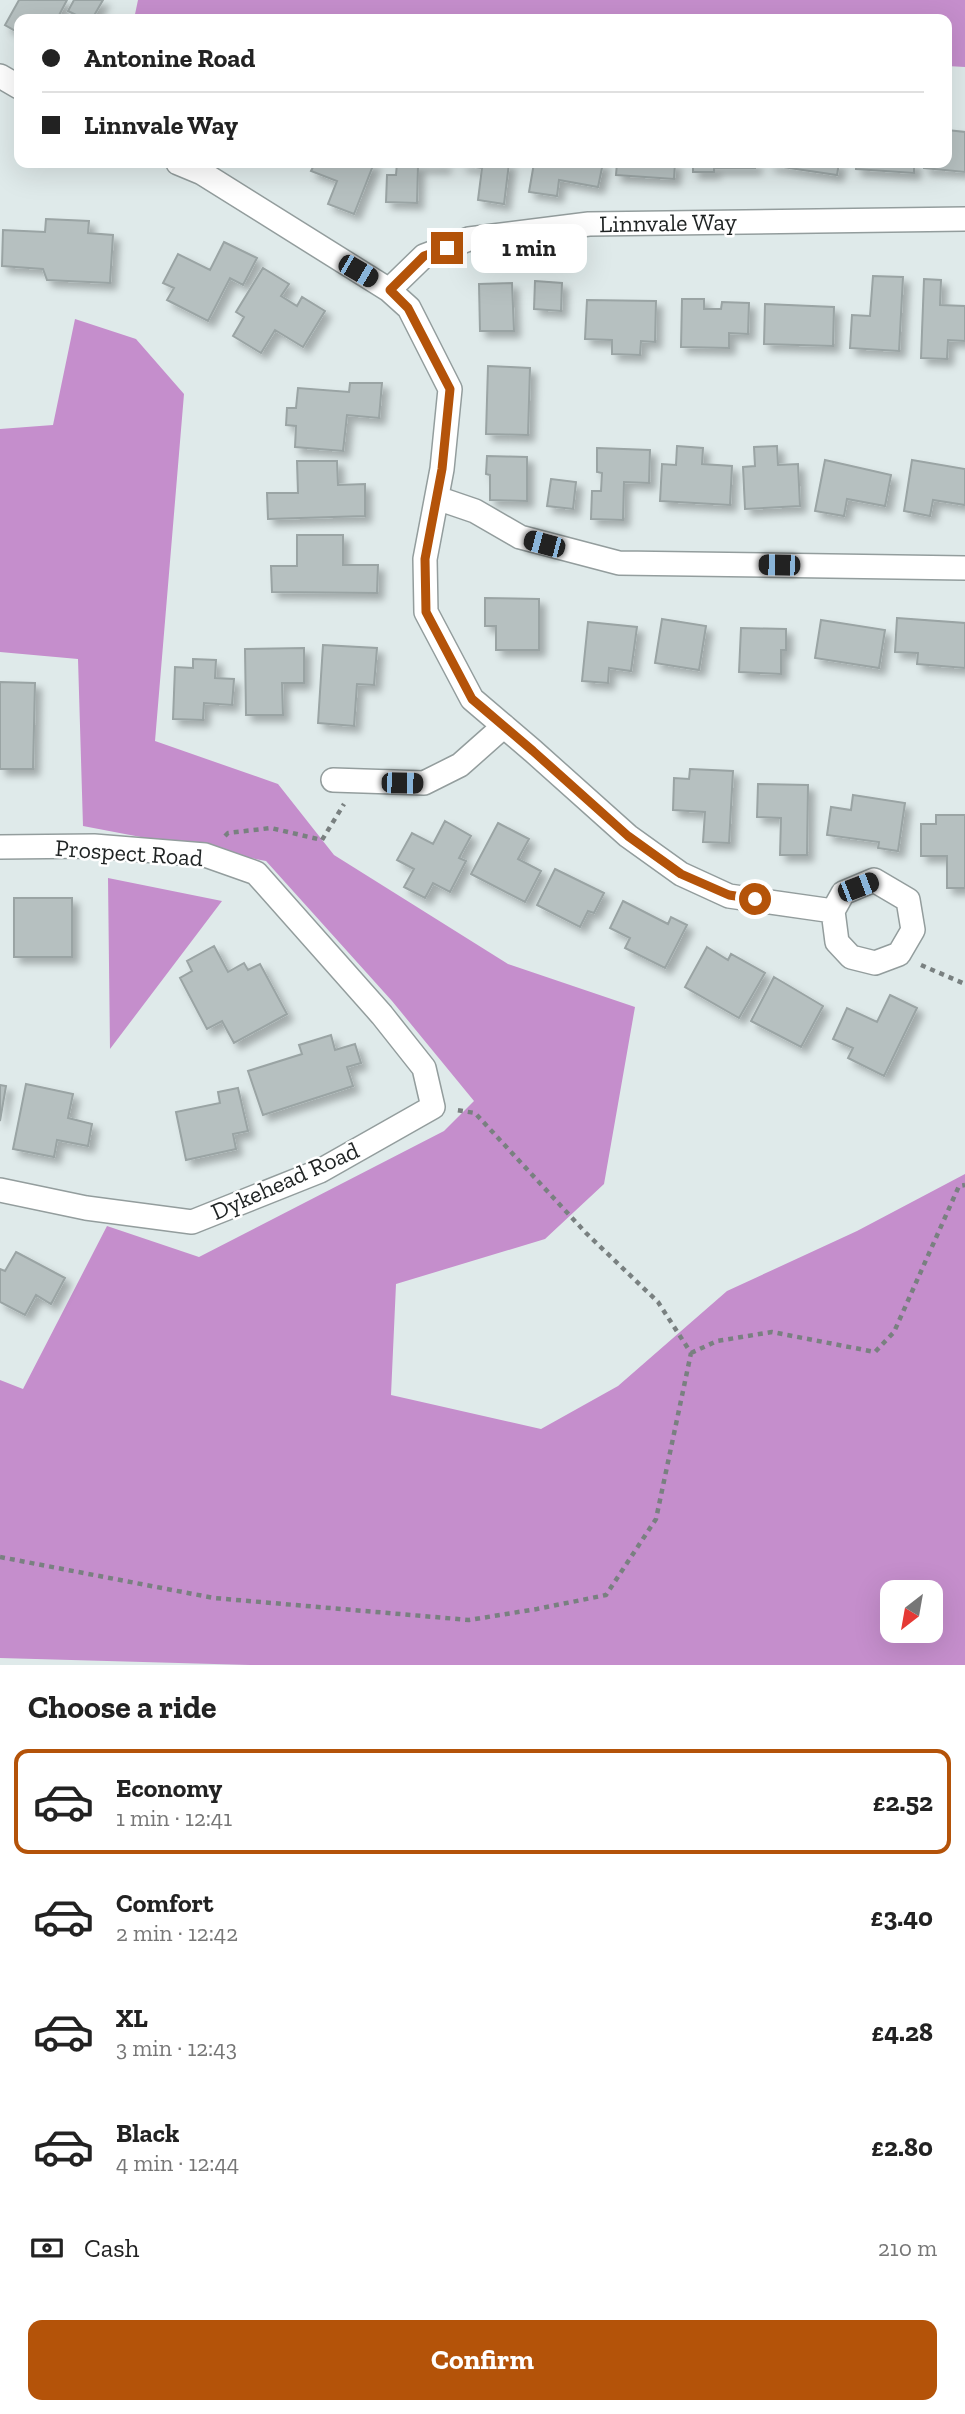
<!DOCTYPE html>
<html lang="en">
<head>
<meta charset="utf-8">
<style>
  :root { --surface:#fff; --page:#f6f6f6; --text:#222; --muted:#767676; --line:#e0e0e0; --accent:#b45309 }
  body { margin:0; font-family:"Zilla Slab",serif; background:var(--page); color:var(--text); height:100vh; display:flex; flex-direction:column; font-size:26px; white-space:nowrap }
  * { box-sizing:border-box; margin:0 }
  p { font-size:23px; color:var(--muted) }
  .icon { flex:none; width:38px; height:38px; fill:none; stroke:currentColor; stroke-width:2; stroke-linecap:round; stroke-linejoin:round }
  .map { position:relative; height:1665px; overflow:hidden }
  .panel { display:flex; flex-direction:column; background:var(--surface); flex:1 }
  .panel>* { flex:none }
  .top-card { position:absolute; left:14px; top:14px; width:938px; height:154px; border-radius:14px; box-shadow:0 7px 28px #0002; display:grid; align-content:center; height:154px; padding:0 28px; background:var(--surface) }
  .needle { width:46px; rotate:211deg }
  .fabs { position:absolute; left:880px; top:1580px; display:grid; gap:14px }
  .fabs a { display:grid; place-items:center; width:63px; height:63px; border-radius:14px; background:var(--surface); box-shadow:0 7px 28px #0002; font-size:35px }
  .end { position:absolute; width:32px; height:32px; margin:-16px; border:9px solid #b45309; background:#fff; box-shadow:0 0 0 4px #fff }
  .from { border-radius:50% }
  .bubble { position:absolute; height:49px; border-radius:14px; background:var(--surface); box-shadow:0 7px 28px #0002; font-size:23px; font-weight:700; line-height:49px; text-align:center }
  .car { position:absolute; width:21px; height:42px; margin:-21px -10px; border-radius:9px; box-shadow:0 0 5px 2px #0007; background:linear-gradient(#222 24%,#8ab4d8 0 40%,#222 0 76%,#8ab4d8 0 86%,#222 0) }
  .top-card b { display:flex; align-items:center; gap:24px; height:66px; font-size:26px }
  .top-card b+b { border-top:2px solid var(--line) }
  .top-card i { width:18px; height:18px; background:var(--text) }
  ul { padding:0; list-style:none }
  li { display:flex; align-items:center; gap:21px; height:105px; margin:0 14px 10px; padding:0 14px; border:4px solid transparent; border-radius:14px }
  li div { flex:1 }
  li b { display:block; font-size:26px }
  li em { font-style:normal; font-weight:700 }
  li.on { border-color:var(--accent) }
  li>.icon { width:63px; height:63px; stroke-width:1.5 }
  h2 { padding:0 28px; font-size:32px; line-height:84px }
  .pay { display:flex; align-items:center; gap:18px; height:77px; padding:0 28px; font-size:26px }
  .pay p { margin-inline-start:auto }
  .cta { display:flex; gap:14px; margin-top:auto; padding:14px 28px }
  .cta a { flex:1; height:80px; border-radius:14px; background:var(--accent); color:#fff; font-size:28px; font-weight:700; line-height:80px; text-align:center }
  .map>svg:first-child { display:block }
</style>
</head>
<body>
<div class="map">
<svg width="965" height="1665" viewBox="0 0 965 1665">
  <defs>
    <filter id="shadow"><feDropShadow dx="6" dy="6" stdDeviation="3.5" flood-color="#0004"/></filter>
  </defs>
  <rect width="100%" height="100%" fill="#dfeaea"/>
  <path fill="#c58ecc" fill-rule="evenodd" d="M 138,0 L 965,0 L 965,67 L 947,66 L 947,19 L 134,19 Z
    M 75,319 L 136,339 L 184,394 L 155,741 L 278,784 L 334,855 L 508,964 L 635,1007 L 604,1184 L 545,1239 L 396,1284 L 391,1395 L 541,1429 L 618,1386 L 727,1291 L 857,1231 L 965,1174 L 965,1665 L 250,1665 L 0,1658 L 0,1380 L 23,1389 L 107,1226 L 199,1257 L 444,1131 L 474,1101 L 392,1001 L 266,861 L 83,826 L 78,659 L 0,652 L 0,429 L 53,425 ZM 892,1592 L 931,1592 L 931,1631 L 892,1631 Z
    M 108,878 L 222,901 L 110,1049 Z"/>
  <path fill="#b6c0c0" stroke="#9aa4a4" stroke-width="2" filter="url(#shadow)" d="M 19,0 L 67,0 L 57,19 L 19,19 L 19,33 L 5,25 Z
    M 74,0 L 103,0 L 92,19 L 84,19 L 68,11 Z
    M 947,130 L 965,132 L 965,172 L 924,168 L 924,163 L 947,163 Z
    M 315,163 L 374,163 L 354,214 L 328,204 L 337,181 L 311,171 Z
    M 397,163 L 444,163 L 444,167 L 418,166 L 417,203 L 386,202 L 387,175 L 396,175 Z
    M 461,163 L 509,163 L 504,204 L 478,200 L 482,168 L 461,165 Z
    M 534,163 L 603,163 L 598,187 L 559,180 L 557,196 L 529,192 Z
    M 617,163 L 675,163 L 674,179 L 616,175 Z
    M 693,163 L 755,163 L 755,168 L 714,168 L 714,172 L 693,172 Z
    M 770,163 L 839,163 L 837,175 L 769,165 Z
    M 856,163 L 914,163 L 914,173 L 856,169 Z
    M 46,219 L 89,221 L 88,233 L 113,235 L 110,283 L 47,280 L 43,269 L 2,266 L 3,230 L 45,232 Z
    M 224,242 L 257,258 L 243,285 L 230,278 L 208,321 L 167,300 L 174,288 L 163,283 L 178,254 L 210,270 Z
    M 263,268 L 289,284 L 281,296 L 297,306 L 302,297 L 325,311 L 303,347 L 275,330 L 261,353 L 233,336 L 244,317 L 236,312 Z
    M 873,276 L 903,277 L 899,351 L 850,348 L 852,315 L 870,316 Z
    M 924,279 L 941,280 L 940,305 L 965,306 L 965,341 L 948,340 L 947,359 L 921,358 Z
    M 535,281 L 562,283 L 561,311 L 534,309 Z
    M 512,283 L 514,331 L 480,331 L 479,284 Z
    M 682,299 L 704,299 L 704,309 L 721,309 L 722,302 L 749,303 L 748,334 L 729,333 L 729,348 L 681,347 Z
    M 587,300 L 656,301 L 655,342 L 641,341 L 640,355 L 612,354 L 612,340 L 585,339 Z
    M 765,304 L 834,307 L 833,346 L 764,344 Z
    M 488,366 L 530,368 L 528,435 L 486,434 Z
    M 350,383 L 382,383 L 379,418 L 347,415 L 343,451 L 295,447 L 296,426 L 286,425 L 287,408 L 296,408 L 298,388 L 349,392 Z
    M 677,446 L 703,448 L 702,464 L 732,466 L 730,505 L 660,501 L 662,464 L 676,465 Z
    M 777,446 L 778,465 L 798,464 L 800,506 L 745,509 L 743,467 L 755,466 L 754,447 Z
    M 597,448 L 650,450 L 649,483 L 624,482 L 623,520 L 591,519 L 592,491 L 601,491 L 602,473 L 597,472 Z
    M 487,456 L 527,457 L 527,501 L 490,500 L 490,475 L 486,474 Z
    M 825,460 L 891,475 L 885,506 L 847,499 L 844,516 L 815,511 Z
    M 912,460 L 965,469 L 965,505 L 933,500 L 930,516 L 904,511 Z
    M 297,461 L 337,461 L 338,485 L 365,484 L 365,516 L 268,519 L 267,493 L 298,493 Z
    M 551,479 L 576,482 L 573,509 L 547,506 Z
    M 297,535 L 343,535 L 343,565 L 378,565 L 377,593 L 272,592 L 271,566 L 297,566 Z
    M 485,598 L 539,599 L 539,650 L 496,650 L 496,626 L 485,626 Z
    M 897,618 L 965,623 L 965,668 L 917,664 L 918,653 L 895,652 Z
    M 662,619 L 706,626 L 699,670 L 655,663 Z
    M 821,620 L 885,630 L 879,668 L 815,658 Z
    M 588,622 L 637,627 L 631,671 L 609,668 L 608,683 L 582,681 Z
    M 741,628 L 786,629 L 786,650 L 781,650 L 781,674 L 739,672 Z
    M 323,645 L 377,648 L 374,685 L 357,684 L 354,726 L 318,723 Z
    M 304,648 L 304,683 L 282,683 L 283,715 L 246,715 L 245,649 Z
    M 193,659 L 216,660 L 215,678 L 234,679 L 232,705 L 204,703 L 203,720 L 173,719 L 175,667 L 193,668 Z
    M 0,682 L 35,683 L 33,769 L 0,769 Z
    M 690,769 L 733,771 L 729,843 L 703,842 L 705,812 L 673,810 L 674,778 L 689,779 Z
    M 758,784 L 808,785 L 807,855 L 780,855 L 781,818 L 757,817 Z
    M 853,795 L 905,803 L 898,851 L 878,848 L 879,842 L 827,835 L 831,807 L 851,810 Z
    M 936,815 L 965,815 L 965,888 L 947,888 L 947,856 L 921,856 L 921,824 L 936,824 Z
    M 445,821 L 471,836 L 459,858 L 466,861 L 450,892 L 433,883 L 425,898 L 404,887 L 414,869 L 397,860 L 412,833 L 433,844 Z
    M 498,823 L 529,839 L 518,859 L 541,871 L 525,902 L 471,874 Z
    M 555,869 L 604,893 L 594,913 L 588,911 L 580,927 L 537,905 Z
    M 14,898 L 72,898 L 72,957 L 14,957 Z
    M 623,901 L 668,924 L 671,917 L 687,925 L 665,968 L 625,948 L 630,938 L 610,928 Z
    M 214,946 L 228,972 L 244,963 L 248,970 L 260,964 L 287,1014 L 234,1043 L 222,1021 L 207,1029 L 180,978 L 192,971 L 187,961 Z
    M 707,947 L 728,960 L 731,954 L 765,973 L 739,1018 L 685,987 Z
    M 774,977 L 823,1006 L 801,1047 L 751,1021 Z
    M 890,995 L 917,1008 L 884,1076 L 848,1058 L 853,1048 L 833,1039 L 847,1008 L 877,1022 Z
    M 331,1035 L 335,1050 L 355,1044 L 361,1063 L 347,1067 L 353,1086 L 263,1115 L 248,1071 L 302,1054 L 299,1045 Z
    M 26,1084 L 73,1094 L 68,1118 L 92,1124 L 88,1146 L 57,1140 L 54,1157 L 13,1149 Z
    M 0,1085 L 6,1086 L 0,1121 Z
    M 238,1088 L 248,1131 L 233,1134 L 236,1149 L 186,1160 L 176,1112 L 220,1103 L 218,1092 Z
    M 16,1252 L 65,1278 L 51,1304 L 36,1295 L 25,1315 L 0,1302 L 0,1269 L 5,1271 Z"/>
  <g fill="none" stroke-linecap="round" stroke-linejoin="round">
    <defs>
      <path id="street" d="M 0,76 L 19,87
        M 178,163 L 202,173 L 389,290 L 409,308 L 450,389 L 442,469 L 425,559 L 426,612 L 472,699 L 533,751 L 628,836 L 681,874 L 729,896 L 833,911
        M 389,290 L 424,256 L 469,239 L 589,224 L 965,219
        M 437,498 L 475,511 L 520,537 L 619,563 L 965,568
        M 333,780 L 424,783 L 460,765 L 504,726
        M 0,847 L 94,846 L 205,855 L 256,873 L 382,1015 L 424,1068 L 433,1107 L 320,1171 L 192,1222 L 86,1208 L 0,1190
        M 874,880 L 908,900 L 913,930 L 899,954 L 875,963 L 851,957 L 837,942 L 833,911 L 843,893 Z"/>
    </defs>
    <use href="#street" stroke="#939d9d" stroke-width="26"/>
    <path stroke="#798080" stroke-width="4.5" stroke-dasharray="5 5" stroke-linecap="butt" d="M 225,836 L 228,833 L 271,828 L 322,840 L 344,804
      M 921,965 L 965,984
      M 691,1353 L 717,1341 L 772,1332 L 875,1352 L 894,1332 L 959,1186 L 965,1185
      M 0,1557 L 214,1598 L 469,1620 L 537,1609 L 606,1595 L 656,1519 L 691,1353 L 658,1302 L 586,1233 L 475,1113 L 456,1110"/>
    <use href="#street" stroke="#fff" stroke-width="23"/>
  </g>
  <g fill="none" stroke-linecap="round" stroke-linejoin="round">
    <path stroke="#b45309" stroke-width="9" d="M 447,248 L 424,256 L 390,290 L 408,308 L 450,389 L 442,469 L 425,559 L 426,612 L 472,699 L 533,751 L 628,836 L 681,874 L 729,895 L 755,899"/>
  </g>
  <g text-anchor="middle" stroke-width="5" stroke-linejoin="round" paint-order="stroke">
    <g font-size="24" fill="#1f2323" stroke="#fff">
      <text transform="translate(668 223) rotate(-1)" y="8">Linnvale Way</text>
      <text transform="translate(129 853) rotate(4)" y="8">Prospect Road</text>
      <text transform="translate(285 1181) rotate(-24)" y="8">Dykehead Road</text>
    </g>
  </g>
</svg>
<div class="fabs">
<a><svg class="needle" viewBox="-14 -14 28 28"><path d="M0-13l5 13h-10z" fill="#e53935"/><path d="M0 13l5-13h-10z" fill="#767676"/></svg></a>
</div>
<i class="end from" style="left:755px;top:899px"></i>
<i class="end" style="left:447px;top:248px"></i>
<div class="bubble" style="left:471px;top:224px;width:116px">1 min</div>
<i class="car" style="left:358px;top:271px;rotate:120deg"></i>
<i class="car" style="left:544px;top:544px;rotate:285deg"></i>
<i class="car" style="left:779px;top:565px;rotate:271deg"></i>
<i class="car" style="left:402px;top:783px;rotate:91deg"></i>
<i class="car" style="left:858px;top:887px;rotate:69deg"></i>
<div class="top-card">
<b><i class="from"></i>Antonine Road</b>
<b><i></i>Linnvale Way</b>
</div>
</div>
<section class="panel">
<h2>Choose a ride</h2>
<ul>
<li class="on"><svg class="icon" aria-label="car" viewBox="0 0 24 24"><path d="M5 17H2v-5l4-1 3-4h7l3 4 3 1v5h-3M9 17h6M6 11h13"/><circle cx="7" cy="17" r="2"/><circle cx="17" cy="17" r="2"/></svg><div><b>Economy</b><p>1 min · 12:41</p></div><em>£2.52</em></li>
<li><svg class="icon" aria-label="car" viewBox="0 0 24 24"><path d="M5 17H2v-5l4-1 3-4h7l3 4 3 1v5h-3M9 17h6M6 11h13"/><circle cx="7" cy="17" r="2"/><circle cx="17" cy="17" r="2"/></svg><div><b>Comfort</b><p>2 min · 12:42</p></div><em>£3.40</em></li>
<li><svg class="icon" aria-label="car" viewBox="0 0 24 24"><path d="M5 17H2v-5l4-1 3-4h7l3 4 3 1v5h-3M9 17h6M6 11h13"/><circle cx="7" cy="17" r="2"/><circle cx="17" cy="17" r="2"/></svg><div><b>XL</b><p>3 min · 12:43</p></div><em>£4.28</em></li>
<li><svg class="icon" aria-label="car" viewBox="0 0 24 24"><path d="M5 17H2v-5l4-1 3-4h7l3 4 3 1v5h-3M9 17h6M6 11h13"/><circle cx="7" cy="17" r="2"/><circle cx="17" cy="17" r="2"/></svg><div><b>Black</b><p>4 min · 12:44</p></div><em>£2.80</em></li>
</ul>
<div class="pay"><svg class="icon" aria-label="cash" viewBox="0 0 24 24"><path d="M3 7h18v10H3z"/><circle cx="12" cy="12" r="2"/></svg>Cash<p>210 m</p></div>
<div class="cta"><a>Confirm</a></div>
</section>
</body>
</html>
